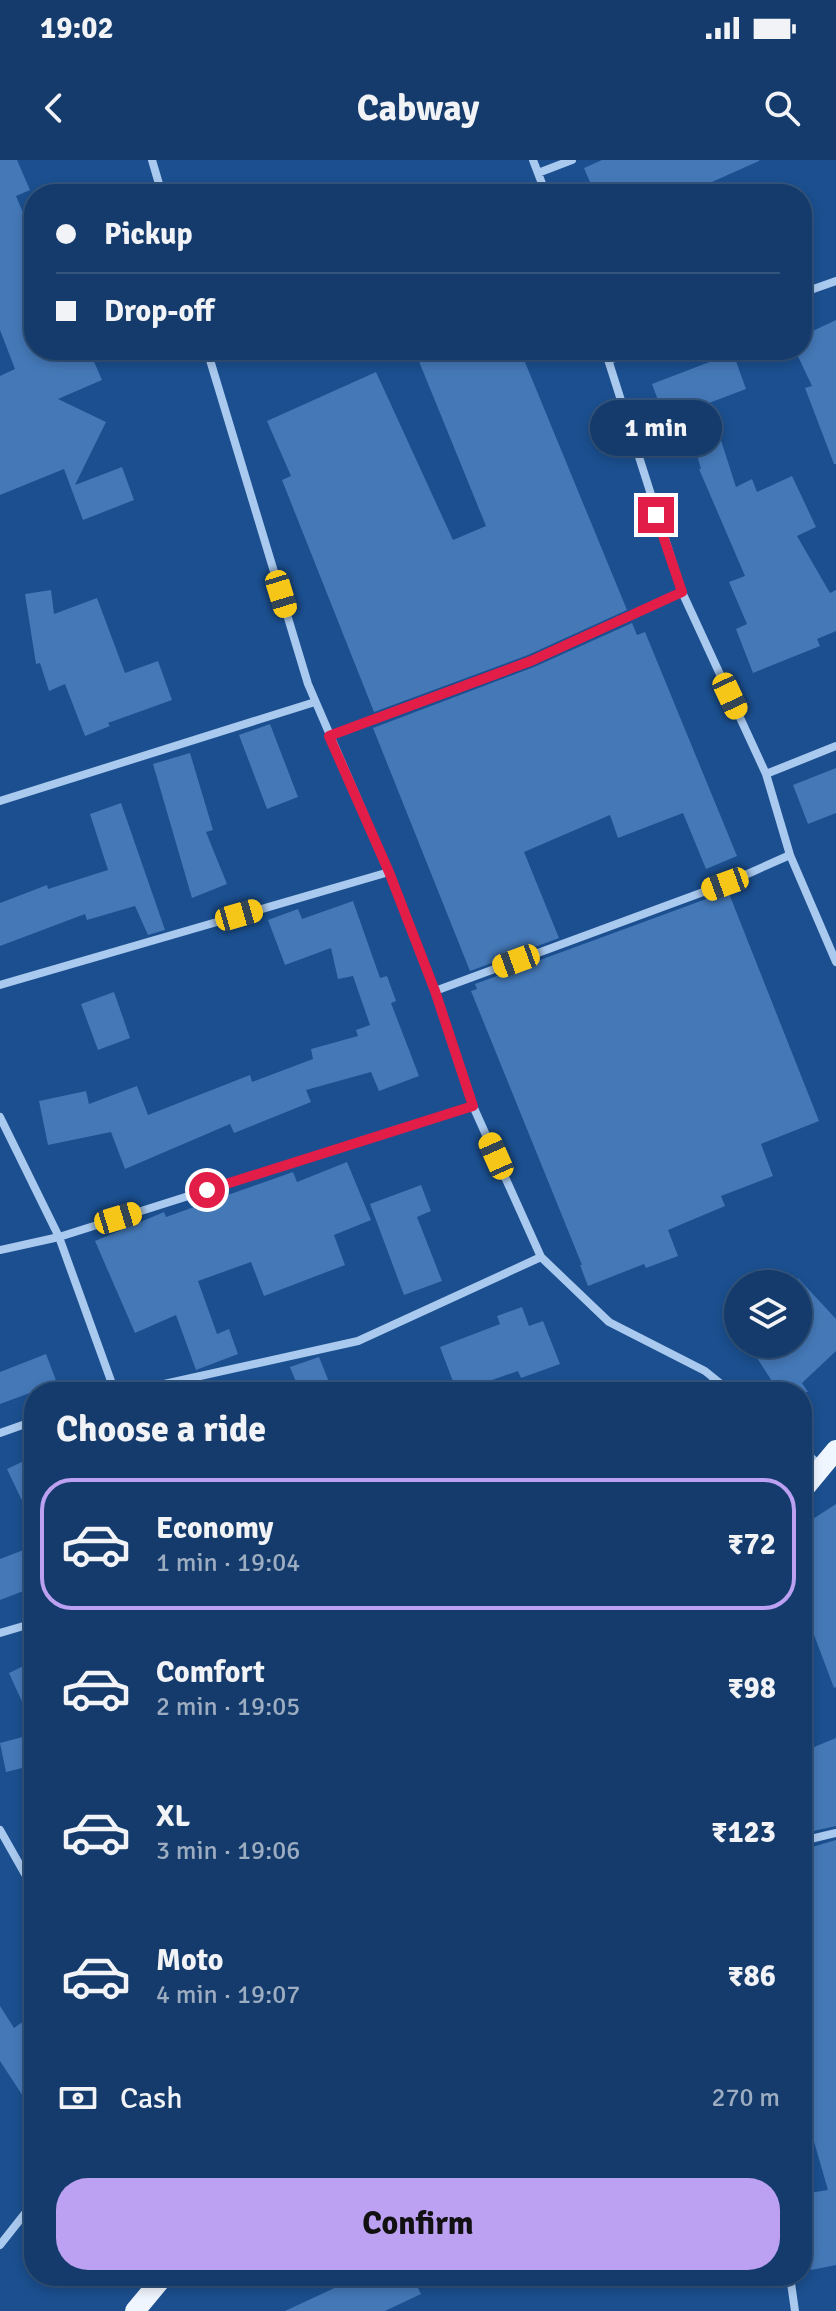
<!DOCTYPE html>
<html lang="en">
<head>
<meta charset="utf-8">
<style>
  :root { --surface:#143b6b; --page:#214673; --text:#f1f3f6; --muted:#9dadc1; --line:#33557e; --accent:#bca0f2 }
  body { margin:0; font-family:Signika,sans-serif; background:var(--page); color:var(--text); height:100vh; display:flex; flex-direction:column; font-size:30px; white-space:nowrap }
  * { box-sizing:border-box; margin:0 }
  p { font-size:26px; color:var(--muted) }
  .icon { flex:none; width:44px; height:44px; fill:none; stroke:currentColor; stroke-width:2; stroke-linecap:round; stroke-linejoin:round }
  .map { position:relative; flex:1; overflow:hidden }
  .drawer { position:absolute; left:24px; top:1222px; width:788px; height:904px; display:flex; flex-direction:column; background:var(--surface); border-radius:32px; box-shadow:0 4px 12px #0003,0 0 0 2px var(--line) }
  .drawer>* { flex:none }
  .hud { position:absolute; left:24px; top:24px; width:788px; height:176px; border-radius:32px; box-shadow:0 4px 12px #0003,0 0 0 2px var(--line); display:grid; align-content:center; height:176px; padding:0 32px; background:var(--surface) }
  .tools { position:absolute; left:724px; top:1110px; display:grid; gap:16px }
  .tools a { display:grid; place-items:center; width:88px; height:88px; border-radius:50%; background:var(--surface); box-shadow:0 4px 12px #0003,0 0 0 2px var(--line); font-size:40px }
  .end { position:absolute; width:36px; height:36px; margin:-18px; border:10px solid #e11d48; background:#fff; box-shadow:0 0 0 4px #fff }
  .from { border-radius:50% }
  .bubble { position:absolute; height:56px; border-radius:28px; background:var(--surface); box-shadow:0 4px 12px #0003,0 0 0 2px var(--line); font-size:26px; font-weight:700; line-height:56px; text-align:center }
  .car { position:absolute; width:24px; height:48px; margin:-24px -12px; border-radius:10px; box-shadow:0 0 6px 2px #0007; background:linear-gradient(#f5c518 24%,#345 0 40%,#f5c518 0 76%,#345 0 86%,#f5c518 0) }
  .hud b { display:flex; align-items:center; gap:28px; height:76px; font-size:30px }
  .hud b+b { border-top:2px solid var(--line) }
  .hud i { width:20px; height:20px; background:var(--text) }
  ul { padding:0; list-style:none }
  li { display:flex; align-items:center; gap:24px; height:132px; margin:0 16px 12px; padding:0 16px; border:4px solid transparent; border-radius:32px }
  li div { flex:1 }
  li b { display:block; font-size:30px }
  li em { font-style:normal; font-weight:700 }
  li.active { border-color:var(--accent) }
  li>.icon { width:72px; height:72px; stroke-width:1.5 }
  h2 { padding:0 32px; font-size:36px; line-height:96px }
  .pay { display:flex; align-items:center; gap:20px; height:88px; padding:0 32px; font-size:30px }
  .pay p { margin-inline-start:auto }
  .cta { display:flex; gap:16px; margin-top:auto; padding:16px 32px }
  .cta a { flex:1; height:92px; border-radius:32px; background:var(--accent); color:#111; font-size:32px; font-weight:700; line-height:92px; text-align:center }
  .status { display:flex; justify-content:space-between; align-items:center; height:56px; padding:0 40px; background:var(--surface); direction:ltr }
  .status svg { height:22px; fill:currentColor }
  header { display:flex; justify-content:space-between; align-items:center; height:104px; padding:0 32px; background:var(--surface); font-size:36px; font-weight:700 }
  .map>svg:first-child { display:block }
</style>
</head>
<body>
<div class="status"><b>19:02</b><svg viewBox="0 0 49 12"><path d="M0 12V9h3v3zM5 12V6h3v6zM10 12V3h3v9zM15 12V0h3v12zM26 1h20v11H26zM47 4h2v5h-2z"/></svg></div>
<header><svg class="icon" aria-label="back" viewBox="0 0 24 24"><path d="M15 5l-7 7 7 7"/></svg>Cabway<svg class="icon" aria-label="search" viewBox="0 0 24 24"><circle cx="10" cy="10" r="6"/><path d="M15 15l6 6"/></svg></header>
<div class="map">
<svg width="836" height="2151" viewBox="0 0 836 2151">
  <rect width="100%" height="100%" fill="#1b4f8f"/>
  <path fill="#4478b7" d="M 0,0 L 17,0 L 30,30 L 16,36 L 34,79 L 34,190 L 89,190 L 102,220 L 58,239 L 106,262 L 75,325 L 122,307 L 134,340 L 83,360 L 64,309 L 0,335 L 0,216 L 15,209 L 0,170 Z
    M 602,0 L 759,0 L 759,1 L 685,34 L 595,34 L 584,8 Z
    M 836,160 L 836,304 L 834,304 L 805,228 L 812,226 L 795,190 L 802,190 L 802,176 Z
    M 441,190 L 520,190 L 627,450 L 528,495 L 374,552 L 282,320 L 291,316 L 267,261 L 376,212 L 453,380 L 486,366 L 418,199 Z
    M 733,193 L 746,229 L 709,243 L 736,327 L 752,319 L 757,332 L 792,316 L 816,367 L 797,376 L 830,433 L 836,430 L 836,471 L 817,479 L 820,486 L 753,513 L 736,469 L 747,464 L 729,422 L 745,416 L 699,309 L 701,309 L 685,252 L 665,259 L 652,224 Z
    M 51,430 L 54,454 L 97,438 L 125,513 L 158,501 L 172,540 L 108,563 L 110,566 L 85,576 L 65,524 L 49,531 L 40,503 L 36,504 L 25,434 Z
    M 632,463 L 637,475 L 645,472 L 737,696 L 706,709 L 683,653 L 618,678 L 610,655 L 524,692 L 559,778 L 470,811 L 373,568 L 534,507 Z
    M 270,564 L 298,637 L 267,649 L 239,575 Z
    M 190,593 L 213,670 L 206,672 L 227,724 L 192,738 L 153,604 Z
    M 836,608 L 836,653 L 808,664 L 793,625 Z
    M 121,643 L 165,770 L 148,775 L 135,746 L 87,760 L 85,754 L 0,786 L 0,743 L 47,725 L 48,729 L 108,710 L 90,654 Z
    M 728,731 L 819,961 L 761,984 L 773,1016 L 721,1036 L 725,1046 L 668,1070 L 678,1096 L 646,1108 L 644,1104 L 588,1126 L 580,1105 L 582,1105 L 471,831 L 477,829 L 475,824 Z
    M 353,741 L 380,818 L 387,816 L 396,841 L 391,843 L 419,916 L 379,931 L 371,912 L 306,930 L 311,942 L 234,973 L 230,964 L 125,1009 L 111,972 L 48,985 L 39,941 L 86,931 L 89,944 L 137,926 L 148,955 L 250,915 L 252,922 L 313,899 L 311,889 L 358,876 L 356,870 L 370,865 L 353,816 L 338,819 L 331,788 L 285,805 L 268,760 L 298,749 L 302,759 Z
    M 114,832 L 130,878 L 98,890 L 81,844 Z
    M 347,1002 L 371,1060 L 334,1075 L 345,1105 L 264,1136 L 251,1102 L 198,1121 L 217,1174 L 229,1169 L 238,1194 L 196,1210 L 176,1155 L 135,1173 L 95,1081 L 164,1052 L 166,1057 L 293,1012 L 297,1022 Z
    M 421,1025 L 431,1051 L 417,1057 L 442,1121 L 404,1135 L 370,1044 Z
    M 798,1118 L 836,1159 L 836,1191 L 802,1223 L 808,1232 L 779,1232 L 748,1184 L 798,1184 Z
    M 522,1147 L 529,1166 L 543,1161 L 560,1204 L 521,1218 L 518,1211 L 457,1232 L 440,1187 L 500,1164 L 497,1156 Z
    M 46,1194 L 57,1223 L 0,1244 L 0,1212 Z
    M 319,1197 L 333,1232 L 300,1232 L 290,1207 Z
    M 28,1299 L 34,1312 L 34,1366 L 7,1309 Z
    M 836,1344 L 836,1527 L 834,1528 L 802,1443 L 802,1366 Z
    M 34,1386 L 34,1427 L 0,1440 L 0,1399 Z
    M 34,1501 L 34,1568 L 9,1513 Z
    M 34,1574 L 34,1605 L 6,1612 L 0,1583 Z
    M 836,1578 L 836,1666 L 809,1672 L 802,1647 L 802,1592 Z
    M 836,1680 L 836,2105 L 811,2110 L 805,2080 L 802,2080 L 802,2034 L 828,2030 L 802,1940 L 802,1690 Z
    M 0,1846 L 14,1868 L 34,1854 L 34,1953 L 0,1901 Z
    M 340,2116 L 412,2116 L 421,2134 L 385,2151 L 285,2151 L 343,2124 Z"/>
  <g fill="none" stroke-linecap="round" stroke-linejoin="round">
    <path stroke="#a9c9ee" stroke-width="8" d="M 152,0 L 162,34
      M 533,0 L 546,34
      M 538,13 L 572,0
      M 802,133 L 836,121
      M 207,190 L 308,524 L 389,712 L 435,831 L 473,946 L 541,1097 L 609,1162 L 705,1211 L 731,1232
      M 605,190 L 682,432 L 766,614 L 790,695 L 836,802
      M 609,200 L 639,190
      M 329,576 L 531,501 L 682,432
      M 766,614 L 836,586
      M 0,641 L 315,542
      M 0,825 L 389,712
      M 435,831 L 725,724 L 790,695
      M 0,957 L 59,1077 L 115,1232
      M 0,1090 L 59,1077 L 473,946
      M 128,1232 L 358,1181 L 541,1097
      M 0,1273 L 34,1261
      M 802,1290 L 820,1305
      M 0,1473 L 34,1463
      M 0,1670 L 34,1730
      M 802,1681 L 836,1673
      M 0,2085 L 34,2042
      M 790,2116 L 795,2151"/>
    <path stroke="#f0f6ff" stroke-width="20" d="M 802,1331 L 836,1290
      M 135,2151 L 164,2116"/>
  </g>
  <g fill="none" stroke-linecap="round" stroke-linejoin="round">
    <path stroke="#e11d48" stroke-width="10" d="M 207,1030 L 473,946 L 435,831 L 389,712 L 329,576 L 531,501 L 682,432 L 656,355"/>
  </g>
</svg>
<div class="tools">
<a><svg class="icon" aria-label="layers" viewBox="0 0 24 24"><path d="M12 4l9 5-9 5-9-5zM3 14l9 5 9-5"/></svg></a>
</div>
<i class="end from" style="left:207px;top:1030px"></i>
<i class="end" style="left:656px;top:355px"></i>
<div class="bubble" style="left:590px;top:240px;width:132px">1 min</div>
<i class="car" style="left:281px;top:434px;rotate:163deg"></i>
<i class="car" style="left:730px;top:536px;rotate:155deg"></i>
<i class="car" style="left:725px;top:724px;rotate:250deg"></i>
<i class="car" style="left:239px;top:755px;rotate:74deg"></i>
<i class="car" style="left:516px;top:801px;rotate:250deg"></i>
<i class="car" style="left:496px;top:996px;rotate:336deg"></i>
<i class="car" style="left:118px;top:1058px;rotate:73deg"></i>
<div class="hud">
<b><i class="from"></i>Pickup</b>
<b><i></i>Drop-off</b>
</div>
<section class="drawer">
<h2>Choose a ride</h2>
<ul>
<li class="active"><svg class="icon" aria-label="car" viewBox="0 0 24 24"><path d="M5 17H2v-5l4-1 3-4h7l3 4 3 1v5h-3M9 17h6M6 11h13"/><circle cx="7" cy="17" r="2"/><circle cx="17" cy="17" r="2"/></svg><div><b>Economy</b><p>1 min · 19:04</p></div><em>₹72</em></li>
<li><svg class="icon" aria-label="car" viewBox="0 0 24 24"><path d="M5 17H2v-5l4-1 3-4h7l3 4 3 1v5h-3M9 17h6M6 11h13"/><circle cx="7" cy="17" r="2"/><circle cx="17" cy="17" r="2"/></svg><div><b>Comfort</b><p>2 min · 19:05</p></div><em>₹98</em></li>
<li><svg class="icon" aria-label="car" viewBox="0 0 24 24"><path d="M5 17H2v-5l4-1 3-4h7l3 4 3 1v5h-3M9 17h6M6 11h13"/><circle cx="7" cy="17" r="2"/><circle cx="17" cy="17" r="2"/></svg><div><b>XL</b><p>3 min · 19:06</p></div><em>₹123</em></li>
<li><svg class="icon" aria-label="car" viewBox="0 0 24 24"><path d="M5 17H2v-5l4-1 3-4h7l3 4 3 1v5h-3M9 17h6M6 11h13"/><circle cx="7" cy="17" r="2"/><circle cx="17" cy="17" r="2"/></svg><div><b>Moto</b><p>4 min · 19:07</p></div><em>₹86</em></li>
</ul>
<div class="pay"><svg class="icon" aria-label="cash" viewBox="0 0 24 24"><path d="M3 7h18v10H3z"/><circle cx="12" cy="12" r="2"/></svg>Cash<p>270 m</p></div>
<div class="cta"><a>Confirm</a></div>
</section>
</div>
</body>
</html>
